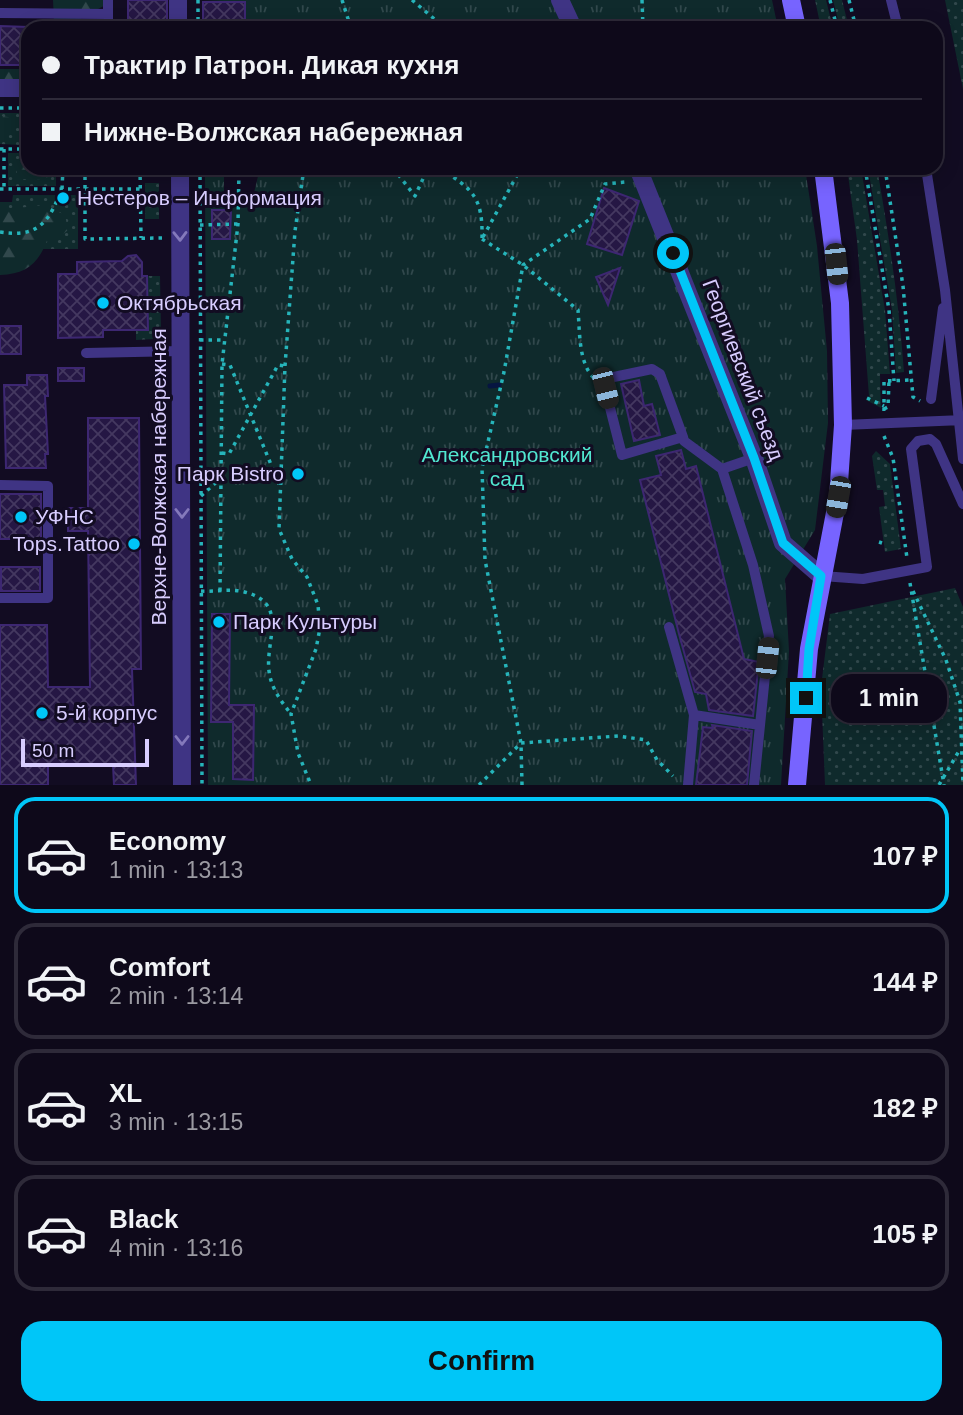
<!DOCTYPE html>
<html lang="en">
<head>
<meta charset="utf-8">
<style>
  :root { --surface:#0e091a; --page:#171223; --text:#f1f3f6; --muted:#9b9aa2; --line:#2e2a39; --accent:#00c6f8 }
  body { margin:0; font-family:Helvetica,sans-serif; background:var(--page); color:var(--text); height:100vh; display:flex; flex-direction:column; font-size:26px; white-space:nowrap }
  * { box-sizing:border-box; margin:0 }
  p { font-size:23px; color:var(--muted) }
  .icon { flex:none; width:38px; height:38px; fill:none; stroke:currentColor; stroke-width:2; stroke-linecap:round; stroke-linejoin:round }
  .map { position:relative; height:785px; overflow:hidden }
  .panel { display:flex; flex-direction:column; background:var(--surface); flex:1 }
  .panel>* { flex:none }
  .guide { position:absolute; left:21px; top:21px; width:922px; height:154px; border-radius:21px; box-shadow:0 4px 18px #0003,0 0 0 2px var(--line); display:grid; align-content:center; height:154px; padding:0 21px; background:var(--surface) }
  .scale { position:absolute; left:21px; bottom:18px; width:128px; box-sizing:border-box; padding-left:7px; border:4px solid #d8cdff; border-top:0; font-size:19px; line-height:24px; white-space:nowrap; color:#d8cdff; -webkit-text-stroke:5px #120c22; paint-order:stroke }
  .end { position:absolute; width:32px; height:32px; margin:-16px; border:9px solid #00c6f8; background:#111; box-shadow:0 0 0 4px #111 }
  .from { border-radius:50% }
  .bubble { position:absolute; height:49px; border-radius:21px; background:var(--surface); box-shadow:0 4px 18px #0003,0 0 0 2px var(--line); font-size:23px; font-weight:800; line-height:49px; text-align:center }
  .car { position:absolute; width:21px; height:42px; margin:-21px -10px; border-radius:9px; box-shadow:0 0 5px 2px #0007; background:linear-gradient(#222 24%,#8ab4d8 0 40%,#222 0 76%,#8ab4d8 0 86%,#222 0) }
  .guide b { display:flex; align-items:center; gap:24px; height:66px; font-size:26px }
  .guide b+b { border-top:2px solid var(--line) }
  .guide i { width:18px; height:18px; background:var(--text) }
  ul { padding:12px 0 0; list-style:none }
  li { display:flex; align-items:center; gap:21px; height:116px; margin:0 14px 10px; padding:0 7px; border:4px solid var(--line); border-radius:21px }
  li div { flex:1 }
  li b { display:block; font-size:26px }
  li em { font-style:normal; font-weight:800 }
  li.active { border-color:var(--accent) }
  li>.icon { width:63px; height:63px; stroke-width:1.5 }
  .button { display:flex; gap:14px; margin-top:auto; padding:14px 21px }
  .button a { flex:1; height:80px; border-radius:21px; background:var(--accent); color:#111; font-size:28px; font-weight:800; line-height:80px; text-align:center }
  .map>svg:first-child { display:block }
</style>
</head>
<body>
<div class="map">
<svg width="963" height="785" viewBox="0 0 963 785">
  <defs>
    <pattern id="grass-dots" width="8" height="8" patternUnits="userSpaceOnUse" patternTransform="scale(1.75)"><rect width="8" height="8" fill="#0f2a2c"/><path d="M2 2h.1M6 6h.1" fill="none" stroke="#31484c" stroke-width="1.8" stroke-linecap="round"/></pattern>
    <pattern id="forest-firs" width="22" height="20" patternUnits="userSpaceOnUse" patternTransform="scale(1.75)"><rect width="22" height="20" fill="#0f2a2c"/><path d="M5 1l3.5 6h-7zM16 11l3.5 6h-7z" fill="#31484c"/></pattern>
    <pattern id="park-tufts" width="24" height="20" patternUnits="userSpaceOnUse" patternTransform="scale(1.75)"><rect width="24" height="20" fill="#0f2a2c"/><path d="M3 7l-1-3M5 7V3M7 7l1-3M15 17l-1-3M17 17v-4M19 17l1-3" fill="none" stroke="#31484c"/></pattern>
    <pattern id="building-cross-hatch" width="8" height="8" patternUnits="userSpaceOnUse" patternTransform="scale(1.75)"><rect width="8" height="8" fill="#251744"/><path d="M0 0l8 8M0 8l8-8" fill="none" stroke="#443860"/></pattern>
  </defs>
  <rect width="100%" height="100%" fill="#120c22"/>
  <path fill="url(#grass-dots)" d="M 815,0 L 826,0 L 833,28 L 821,28 Z
    M 833,0 L 842,0 L 849,28 L 840,28 Z
    M 945,0 L 963,0 L 963,89 Z
    M 0,113 L 28,113 L 28,122 L 20,123 L 20,145 L 0,144 Z
    M 8,153 L 28,153 L 28,168 L 56,168 L 56,186 L 8,186 Z
    M 847,168 L 861,168 L 885,310 L 890,374 L 880,374 L 881,408 L 866,400 L 869,396 L 857,240 Z
    M 868,168 L 877,168 C 889,236 899,303 904,372 L 896,373 L 892,310 Z
    M 145,183 L 159,183 L 159,219 L 145,219 Z
    M 13,195 L 58,195 L 58,201 L 69,201 L 69,195 L 78,195 L 78,249 L 0,249 L 0,202 L 12,202 Z
    M 147,276 L 160,276 L 161,332 L 154,339 L 136,340 L 136,330 L 148,329 Z
    M 876,451 L 890,464 L 901,549 L 885,552 L 879,507 L 885,506 L 883,490 L 877,490 L 872,456 Z
    M 955,588 L 963,607 L 963,785 L 825,785 L 821,687 L 830,614 Z"/>
  <path fill="url(#forest-firs)" d="M 53,0 L 111,0 L 111,2 L 74,22 L 54,21 Z
    M 0,69 L 28,69 L 28,84 L 0,83 Z
    M 0,116 L 8,117 L 14,122 L 0,141 Z
    M 28,158 L 28,168 L 51,168 L 48,177 L 42,180 L 19,179 L 14,164 L 18,159 Z
    M 44,205 L 65,215 L 68,230 L 56,240 L 48,238 C 39,263 27,274 0,275 L 0,210 Z"/>
  <path fill="url(#park-tufts)" d="M 203,0 L 772,0 L 778,28 L 245,28 L 245,2 Z
    M 260,168 L 805,168 L 817,246 L 827,351 L 828,423 L 815,530 L 785,579 L 789,651 L 781,785 L 208,785 L 205,174 L 224,173 L 224,200 L 252,201 Z"/>
  <g fill="none" stroke-linecap="round" stroke-linejoin="round">
    <path stroke="#061541" stroke-width="5" d="M 490,386 L 499,385"/>
  </g>
  <path fill="url(#building-cross-hatch)" stroke="#3d2772" stroke-width="2" d="M 128,0 L 167,0 L 167,28 L 128,28 Z
    M 203,2 L 245,2 L 245,28 L 203,28 Z
    M 0,26 L 28,27 L 28,65 L 0,65 Z
    M 604,188 L 639,201 L 622,255 L 587,244 Z
    M 212,210 L 231,210 L 230,239 L 212,239 Z
    M 136,255 L 142,262 L 142,276 L 147,276 L 148,330 L 103,330 L 103,337 L 58,338 L 58,274 L 77,274 L 77,262 L 122,261 L 128,256 Z
    M 620,268 L 608,305 L 596,277 Z
    M 0,326 L 21,326 L 21,354 L 0,354 Z
    M 58,368 L 84,368 L 84,381 L 58,381 Z
    M 27,375 L 47,375 L 48,396 L 45,396 L 48,454 L 45,454 L 46,468 L 6,468 L 4,385 L 27,385 Z
    M 639,380 L 644,406 L 652,404 L 660,435 L 634,441 L 621,384 Z
    M 88,418 L 139,418 L 141,669 L 132,669 L 136,785 L 114,785 L 113,765 L 48,766 L 48,785 L 0,785 L 0,625 L 47,625 L 48,687 L 90,687 L 88,531 L 68,531 L 68,508 L 88,508 Z
    M 681,450 L 686,469 L 696,466 L 744,659 L 759,662 L 753,716 L 709,710 L 706,694 L 695,692 L 679,634 L 640,480 L 661,475 L 656,456 Z
    M 0,494 L 41,494 L 41,539 L 0,539 Z
    M 1,567 L 40,567 L 40,591 L 1,591 Z
    M 212,614 L 230,614 L 229,705 L 254,705 L 253,780 L 233,779 L 233,722 L 211,722 Z
    M 712,725 L 752,731 L 747,785 L 696,785 L 703,727 L 713,728 Z"/>
  <g fill="none" stroke-linecap="round" stroke-linejoin="round">
    <path stroke="#26b4ba" stroke-width="3.5" stroke-dasharray="3.5 5" stroke-linecap="butt" d="M 198,0 L 198,28
      M 342,0 L 351,28
      M 412,0 L 445,28
      M 642,0 L 643,28
      M 830,0 L 837,28
      M 849,0 L 856,28
      M 0,108 L 28,108
      M 0,149 L 28,149
      M 4,149 L 4,189
      M 85,168 L 85,239 L 163,238
      M 140,168 L 141,238
      M 200,168 L 202,785
      M 304,168 L 295,231 L 285,366 L 279,529 L 292,559 L 307,577 L 318,605 L 320,628 L 316,649 L 291,714 L 298,753 L 311,785
      M 393,168 L 415,196 L 428,168
      M 439,168 C 473,189 483,197 482,239
      M 865,168 L 889,310 L 894,381
      M 885,168 L 903,286 L 913,397 L 920,401
      M 200,169 L 239,169
      M 140,170 L 162,170
      M 0,189 L 141,189
      M 62,189 L 63,168
      M 200,225 L 238,224
      M 0,232 C 31,237 46,228 58,198
      M 483,237 L 521,168
      M 482,239 L 523,265 L 578,310 C 580,332 578,365 596,380
      M 200,340 L 225,340
      M 222,364 L 230,365 L 279,484
      M 867,398 L 884,406
      M 884,409 L 888,407 L 889,381
      M 884,411 L 884,381 L 911,380
      M 884,436 L 893,458 L 907,558
      M 222,453 L 229,454 L 278,365 L 285,366
      M 201,496 L 222,477
      M 879,542 L 882,543
      M 910,583 L 944,785
      M 201,591 C 213,592 227,589 240,591 C 291,601 265,639 269,671 C 271,688 281,701 291,714
      M 220,591 L 222,364 L 238,224 L 239,168
      M 913,591 L 946,660 L 960,702 L 963,785
      M 479,785 L 521,743 L 618,736 L 646,740 L 657,760 L 673,776
      M 522,785 L 521,743 L 485,560 L 482,468 L 504,372 L 523,265 L 590,219 L 605,184 L 625,182
      M 939,785 L 959,751"/>
    <path stroke="#3f3484" stroke-width="10" d="M 108,0 L 108,28
      M 891,0 L 898,28
      M 0,13 L 108,14
      M 926,168 L 945,290 L 963,459
      M 86,353 L 182,351
      M 931,399 L 943,308
      M 843,425 L 963,420
      M 683,437 L 622,455 L 605,388 L 609,378 L 652,369 L 660,374 L 683,437 L 684,441 L 722,469
      M 0,485 L 48,486 L 48,598 L 0,598
      M 822,576 L 863,579 L 927,567 L 911,449 L 918,441 L 930,439 L 936,444 L 963,504
      M 669,627 L 694,715
      M 688,785 L 694,715 L 760,725
      M 754,785 L 769,636 L 753,565 L 722,469 L 754,458"/>
    <path stroke="#3f3484" stroke-width="18" d="M 178,0 L 178,28
      M 560,0 L 573,28
      M 0,88 L 28,88
      M 180,168 L 182,785
      M 638,168 L 754,458 L 783,543 L 821,576"/>
    <path stroke="#7764ff" stroke-width="18" d="M 791,0 L 797,28
      M 797,785 L 809,649 L 838,497 L 843,425 L 840,303 L 823,168"/>
  </g>
  <defs><path id="oneway-chevron" d="M-2-3.5L2.5 0L-2 3.5" fill="none" stroke-width="1.6" stroke-linecap="round" stroke-linejoin="round" transform="scale(1.75)"/></defs>
  <g stroke="#8479bb">
    <use href="#oneway-chevron" transform="translate(180 236) rotate(89)"/>
    <use href="#oneway-chevron" transform="translate(182 513) rotate(90)"/>
    <use href="#oneway-chevron" transform="translate(182 740) rotate(90)"/>
  </g>
  <g fill="none" stroke-linecap="round" stroke-linejoin="round">
    <path stroke="#00c6f8" stroke-width="9" d="M 673,253 L 754,458 L 783,543 L 821,576 L 809,649 L 806,698"/>
  </g>
  <g fill="#00c6f8" stroke="#120c22" stroke-width="2.5">
    <circle cx="63" cy="198" r="7"/>
    <circle cx="103" cy="303" r="7"/>
    <circle cx="298" cy="474" r="7"/>
    <circle cx="21" cy="517" r="7"/>
    <circle cx="134" cy="544" r="7"/>
    <circle cx="219" cy="622" r="7"/>
    <circle cx="42" cy="713" r="7"/>
  </g>
  <g text-anchor="middle" stroke-width="6" stroke-linejoin="round" paint-order="stroke">
    <g font-size="21" fill="#d8cdff" stroke="#120c22" text-anchor="start">
      <text x="77" y="205">Нестеров – Информация</text>
      <text x="117" y="310">Октябрьская</text>
      <text x="284" y="481" text-anchor="end">Парк Bistro</text>
      <text x="35" y="524">УФНС</text>
      <text x="120" y="551" text-anchor="end">Tops.Tattoo</text>
      <text x="233" y="629">Парк Культуры</text>
      <text x="56" y="720">5-й корпус</text>
    </g>
    <g font-size="21" fill="#d8cdff" stroke="#120c22">
      <text transform="translate(743 370) rotate(69)" y="7">Георгиевский съезд</text>
      <text transform="translate(159 477) rotate(-90)" y="7">Верхне-Волжская набережная</text>
    </g>
    <g font-size="21" fill="#51e6d0" stroke="#120c22">
      <text x="507" y="462">Александровский<tspan x="507" dy="24">сад</tspan></text>
    </g>
  </g>
</svg>
<div class="scale">50 m</div>
<i class="end from" style="left:673px;top:253px"></i>
<i class="end" style="left:806px;top:698px"></i>
<div class="bubble" style="left:831px;top:674px;width:116px">1 min</div>
<i class="car" style="left:836px;top:264px;rotate:174deg"></i>
<i class="car" style="left:605px;top:388px;rotate:166deg"></i>
<i class="car" style="left:838px;top:497px;rotate:190deg"></i>
<i class="car" style="left:767px;top:658px;rotate:6deg"></i>
<div class="guide">
<b><i class="from"></i>Трактир Патрон. Дикая кухня</b>
<b><i></i>Нижне-Волжская набережная</b>
</div>
</div>
<section class="panel">
<ul>
<li class="active"><svg class="icon" aria-label="car" viewBox="0 0 24 24"><path d="M5 17H2v-5l4-1 3-4h7l3 4 3 1v5h-3M9 17h6M6 11h13"/><circle cx="7" cy="17" r="2"/><circle cx="17" cy="17" r="2"/></svg><div><b>Economy</b><p>1 min · 13:13</p></div><em>107 ₽</em></li>
<li><svg class="icon" aria-label="car" viewBox="0 0 24 24"><path d="M5 17H2v-5l4-1 3-4h7l3 4 3 1v5h-3M9 17h6M6 11h13"/><circle cx="7" cy="17" r="2"/><circle cx="17" cy="17" r="2"/></svg><div><b>Comfort</b><p>2 min · 13:14</p></div><em>144 ₽</em></li>
<li><svg class="icon" aria-label="car" viewBox="0 0 24 24"><path d="M5 17H2v-5l4-1 3-4h7l3 4 3 1v5h-3M9 17h6M6 11h13"/><circle cx="7" cy="17" r="2"/><circle cx="17" cy="17" r="2"/></svg><div><b>XL</b><p>3 min · 13:15</p></div><em>182 ₽</em></li>
<li><svg class="icon" aria-label="car" viewBox="0 0 24 24"><path d="M5 17H2v-5l4-1 3-4h7l3 4 3 1v5h-3M9 17h6M6 11h13"/><circle cx="7" cy="17" r="2"/><circle cx="17" cy="17" r="2"/></svg><div><b>Black</b><p>4 min · 13:16</p></div><em>105 ₽</em></li>
</ul>
<div class="button"><a>Confirm</a></div>
</section>
</body>
</html>
